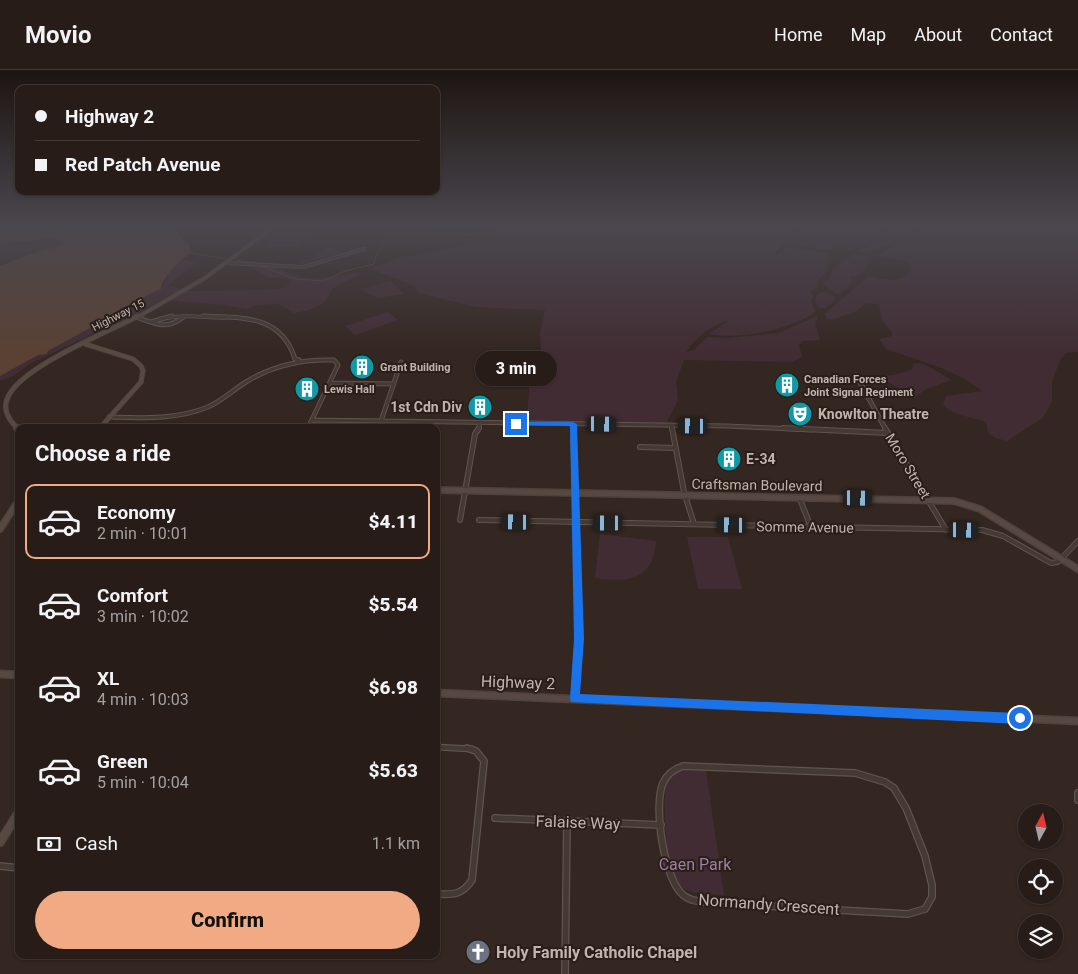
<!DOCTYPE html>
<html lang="en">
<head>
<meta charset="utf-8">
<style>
  :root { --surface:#271c18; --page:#332925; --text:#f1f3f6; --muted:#a4a1a2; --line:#433a37; --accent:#f1aa83 }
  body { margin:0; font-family:Roboto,sans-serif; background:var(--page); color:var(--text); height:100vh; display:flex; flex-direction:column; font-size:19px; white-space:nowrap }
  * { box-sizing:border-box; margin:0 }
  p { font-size:16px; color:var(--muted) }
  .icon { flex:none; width:28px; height:28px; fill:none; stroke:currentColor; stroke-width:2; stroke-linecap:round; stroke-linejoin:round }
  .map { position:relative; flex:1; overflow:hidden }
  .sheet { position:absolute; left:15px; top:354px; width:425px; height:535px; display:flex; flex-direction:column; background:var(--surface); border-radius:10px; box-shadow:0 1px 4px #0004,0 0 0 1px var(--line) }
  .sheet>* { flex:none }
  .banner { position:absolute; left:15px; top:15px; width:425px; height:110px; border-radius:10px; box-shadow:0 1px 4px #0004,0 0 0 1px var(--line); display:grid; align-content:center; height:110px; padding:0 20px; background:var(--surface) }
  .needle { width:32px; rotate:8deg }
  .buttons { position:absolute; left:1018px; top:734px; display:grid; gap:10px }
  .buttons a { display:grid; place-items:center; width:45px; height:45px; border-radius:50%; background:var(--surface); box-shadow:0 1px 4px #0004,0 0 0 1px var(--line); font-size:25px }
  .end { position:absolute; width:22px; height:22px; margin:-11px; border:6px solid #1a73e8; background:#fff; box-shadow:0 0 0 2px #fff }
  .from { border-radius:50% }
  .bubble { position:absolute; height:35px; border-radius:18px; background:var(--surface); box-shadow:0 1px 4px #0004,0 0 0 1px var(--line); font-size:16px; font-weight:800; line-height:35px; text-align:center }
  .car { position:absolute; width:15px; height:30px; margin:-15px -8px; border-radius:6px; box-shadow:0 0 4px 1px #0007; background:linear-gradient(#222 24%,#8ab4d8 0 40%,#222 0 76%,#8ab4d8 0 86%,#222 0) }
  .banner b { display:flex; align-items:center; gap:18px; height:48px; font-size:19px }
  .banner b+b { border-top:1px solid var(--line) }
  .banner i { width:12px; height:12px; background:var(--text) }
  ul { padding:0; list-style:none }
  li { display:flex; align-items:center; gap:15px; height:75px; margin:0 10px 8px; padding:0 10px; border:2px solid transparent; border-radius:10px }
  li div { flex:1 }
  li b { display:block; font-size:19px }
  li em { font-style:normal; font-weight:800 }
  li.selected { border-color:var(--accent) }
  li>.icon { width:45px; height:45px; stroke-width:1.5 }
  h2 { padding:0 20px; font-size:22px; line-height:60px }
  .pay { display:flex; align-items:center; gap:12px; height:55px; padding:0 20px; font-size:19px }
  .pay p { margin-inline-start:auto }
  .cta { display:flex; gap:10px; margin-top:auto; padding:10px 20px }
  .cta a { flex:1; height:58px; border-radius:30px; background:var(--accent); color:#111; font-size:20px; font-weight:800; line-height:58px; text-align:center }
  header { display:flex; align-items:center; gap:30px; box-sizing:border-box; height:70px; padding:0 25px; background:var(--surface); border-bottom:1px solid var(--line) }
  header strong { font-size:24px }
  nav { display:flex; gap:28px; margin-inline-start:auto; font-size:18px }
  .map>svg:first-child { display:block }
</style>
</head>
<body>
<header>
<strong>Movio</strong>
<nav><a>Home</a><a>Map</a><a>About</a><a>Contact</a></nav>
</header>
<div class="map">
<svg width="1078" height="904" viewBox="0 0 1078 904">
  <rect width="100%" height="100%" fill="#342620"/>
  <path fill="#422c33" d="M 511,158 L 796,158 L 792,174 L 782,174 L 774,185 L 782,182 L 786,177 L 828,183 L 827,194 L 829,199 L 818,211 L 818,218 L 810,221 L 814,226 L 812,229 L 813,237 L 816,241 C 792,260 740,270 709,264 L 728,251 C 715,252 691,271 687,282 L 694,280 L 707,267 L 728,268 L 778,263 L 817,246 L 818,249 L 815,252 L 820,270 L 802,271 L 799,274 L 802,287 L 792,292 L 684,290 L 676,312 L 678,330 L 665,356 L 527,352 L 530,302 L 541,281 L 540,263 L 545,240 L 476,237 L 418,223 L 415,217 L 406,212 L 370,199 L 401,187 L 422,184 L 461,175 L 504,169 Z
    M 806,158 L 884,158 L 884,160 L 876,165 L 878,167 L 876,168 L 861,177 L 850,179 L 847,174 L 833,175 L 831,179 L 827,180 L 800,176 L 799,168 Z
    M 889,158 L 915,158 L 907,165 L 869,183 L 856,182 L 889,167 L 894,162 Z
    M 922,158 L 1078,158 L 1078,282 L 1066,283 L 1060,290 L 1052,312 L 1052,331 L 1043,348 L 1007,371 L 995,368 L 988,363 L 987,355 L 984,351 L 960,345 L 949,340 L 943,335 L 946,326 L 982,321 L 965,309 L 939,297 L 886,279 L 879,269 L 892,266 L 892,262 L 882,250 L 879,234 L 866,233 L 855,242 L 831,250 L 827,249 L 825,244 L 828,241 L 868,206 C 882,209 908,217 910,196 L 907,192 L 878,186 C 889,174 908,177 922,158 Z
    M 276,167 L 311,167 L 300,177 L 263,177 Z
    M 55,168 L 63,172 L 60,176 L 33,183 L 0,196 L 0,174 Z
    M 329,176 L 342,183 L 301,194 L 297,193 L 316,187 L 313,184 L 322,181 Z
    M 854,184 L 869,186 L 865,199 L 860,205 L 849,207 L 853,211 L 847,218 L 838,224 L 828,219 L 824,212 L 829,209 L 833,199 Z
    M 181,190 L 200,192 C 189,196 178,208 168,215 L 190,221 L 263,220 L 285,218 L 291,214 L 291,209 L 267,207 L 254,199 C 273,189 289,207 307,208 C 325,209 345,204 363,202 L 332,219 C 326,237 312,240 294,243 L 278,234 L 257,235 L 246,239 L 224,235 L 164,230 L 30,294 L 14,306 L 0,311 L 0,301 L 123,236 C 131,233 161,219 165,213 C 168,208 167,205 169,198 Z
    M 391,211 L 405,224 L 377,228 L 360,219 Z
    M 823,222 L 834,226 L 836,230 L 825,238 L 818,238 L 815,232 L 817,224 Z
    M 388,242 L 398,250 L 355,265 L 345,256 Z
    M 918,293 L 926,295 L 952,310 L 926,319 L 915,328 L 878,306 C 890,306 901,304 912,299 L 913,294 Z
    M 600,464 L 656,471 C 654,510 628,513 595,508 Z
    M 687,467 L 728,467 L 742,519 L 698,519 Z
    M 681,699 L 706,700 L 724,825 C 707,824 689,826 677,813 C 665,801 662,723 667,707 Z"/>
  <path fill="#5a4134" d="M 0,158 L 172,158 L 183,168 L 182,170 L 188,172 L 191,183 C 182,187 160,211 161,219 C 146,224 135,235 120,238 L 119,242 L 48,281 L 46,284 L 38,285 L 0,306 L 0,196 L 33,183 L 60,176 L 63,172 L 55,168 L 0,174 Z"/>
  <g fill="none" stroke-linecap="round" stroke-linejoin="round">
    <path stroke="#5a4134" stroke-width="1" d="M 191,183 L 226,189
      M 236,190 L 255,193
      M 260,196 L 295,209 L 324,211 L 345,201 L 374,194 L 377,183 L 387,171 L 395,167 L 420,167 L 447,163 L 491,166 L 498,165 L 508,158"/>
    <defs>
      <path id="street-far4" d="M 227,193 L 303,197 L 364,179
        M 136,247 L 138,248
        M 162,248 L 186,246 L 225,248"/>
      <path id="street-far3" d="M 203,246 C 242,248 281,244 295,289 L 299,290
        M 136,247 C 154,253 167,261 183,247
        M 151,252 L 172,246
        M 856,305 L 886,360
        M 330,313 L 394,314
        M 109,347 C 142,348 176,350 208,337 C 222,331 233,320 246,312 C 273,295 303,289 334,290 L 338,295 L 308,358
        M 312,350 L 728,356 L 812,360
        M 381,351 L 401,292
        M 573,354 L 573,360
        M 671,355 L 672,360
        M 478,360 L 480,353"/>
      <path id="street-far2" d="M 573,358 L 577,501
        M 672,358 L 684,422 L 694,454
        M 783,358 L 888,363
        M 885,358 L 946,460
        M 640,377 L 675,378
        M 799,427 L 811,457
        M 460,450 L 475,364 L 479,358
        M 479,450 L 982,460 L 1003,466 L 1051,493 L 1058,492 L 1078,471"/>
      <path id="street-far1" d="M 575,628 L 579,558 L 577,500
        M 436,677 L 472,679"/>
      <path id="street" d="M 683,696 L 855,703 L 885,712 L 894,718 L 906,738 L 925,786 L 932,815 L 932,827 L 925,839 L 908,844 L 713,833 C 704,832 691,832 683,825 C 664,809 653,736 663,713 C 667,704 674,699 683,696 Z
        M 1078,723 L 1078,730
        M 495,748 L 661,755
        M 0,796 L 19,798
        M 436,824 C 453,825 462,825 472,810 L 484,691 L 476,681 L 467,678
        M 565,904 L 567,751"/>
      <path id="secondary-far4" d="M 136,248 L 205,208 L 272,158"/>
      <path id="secondary-far3" d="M 85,274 L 133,289 L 141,296 L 143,301 L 141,312 L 100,358
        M 19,360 C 12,353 4,344 6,333 C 11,300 109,262 138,246"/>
      <path id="secondary-far2" d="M 17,358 L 19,360
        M 436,420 L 954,431 L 980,439 L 1078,499
        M 0,459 L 19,430"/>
      <path id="secondary-far1" d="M 0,604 L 19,605
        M 436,623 L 1078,651"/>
      <path id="secondary" d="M 0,772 L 19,742"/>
    </defs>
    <use href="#street-far4" stroke="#60544e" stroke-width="4"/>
    <use href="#street-far3" stroke="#60544e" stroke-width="5"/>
    <use href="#street-far2" stroke="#60544e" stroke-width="6"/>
    <use href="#street-far1" stroke="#60544e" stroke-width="7"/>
    <use href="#street" stroke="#60544e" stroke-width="8"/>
    <use href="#secondary-far4" stroke="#4e423d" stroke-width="4.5"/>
    <use href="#secondary-far3" stroke="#4e423d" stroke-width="5.5"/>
    <use href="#secondary-far2" stroke="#4e423d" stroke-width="8"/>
    <use href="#secondary-far1" stroke="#4e423d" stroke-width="9"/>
    <use href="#secondary" stroke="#4e423d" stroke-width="10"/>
    <use href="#street-far4" stroke="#453933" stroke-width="2.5"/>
    <use href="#street-far3" stroke="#453933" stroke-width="3"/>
    <use href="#street-far2" stroke="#453933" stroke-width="4"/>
    <use href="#street-far1" stroke="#453933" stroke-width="4.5"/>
    <use href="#street" stroke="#453933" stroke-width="5.5"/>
    <use href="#secondary-far4" stroke="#574941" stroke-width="3"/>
    <use href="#secondary-far3" stroke="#574941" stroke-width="4"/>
    <use href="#secondary-far2" stroke="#574941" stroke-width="5"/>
    <use href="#secondary-far1" stroke="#574941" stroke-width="6"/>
    <use href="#secondary" stroke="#574941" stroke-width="8"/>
  </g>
  <linearGradient id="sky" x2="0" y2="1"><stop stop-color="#1d1512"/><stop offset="0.55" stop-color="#4a474e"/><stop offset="1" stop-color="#4a474e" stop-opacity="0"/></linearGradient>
  <rect width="1078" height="285" fill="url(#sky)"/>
  <path fill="#1a73e8" d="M 516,352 L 573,352 L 577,354 L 584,569 L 580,624 L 1020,643 L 1024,645 L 1025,648 L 1024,652 L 1020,654 L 571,632 L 570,628 L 574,569 L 570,356 L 514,355 L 514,352 Z"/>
  <defs>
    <symbol id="building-disc" viewBox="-11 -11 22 22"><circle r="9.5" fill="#0f9aa8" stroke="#291e19"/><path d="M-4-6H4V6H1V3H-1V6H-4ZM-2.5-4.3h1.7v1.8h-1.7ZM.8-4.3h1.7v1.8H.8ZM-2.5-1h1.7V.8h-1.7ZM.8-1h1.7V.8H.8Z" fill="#fff"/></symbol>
    <symbol id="theatre-disc" viewBox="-11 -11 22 22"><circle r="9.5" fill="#0f9aa8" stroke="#291e19"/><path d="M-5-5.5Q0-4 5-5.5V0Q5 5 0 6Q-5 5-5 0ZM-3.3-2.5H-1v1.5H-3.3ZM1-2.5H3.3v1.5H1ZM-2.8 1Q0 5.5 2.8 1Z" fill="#fff"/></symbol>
    <symbol id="church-disc" viewBox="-11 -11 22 22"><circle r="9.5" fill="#6b7280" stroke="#291e19"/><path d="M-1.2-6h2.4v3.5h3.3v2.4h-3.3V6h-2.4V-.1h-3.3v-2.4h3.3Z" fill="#fff"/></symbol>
  </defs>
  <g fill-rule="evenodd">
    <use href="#building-disc" x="348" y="283" width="28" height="28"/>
    <use href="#building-disc" x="773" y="301" width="28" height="28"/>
    <use href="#building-disc" x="293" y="305" width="28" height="28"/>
    <use href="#building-disc" x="466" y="323" width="28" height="28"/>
    <use href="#theatre-disc" x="786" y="330" width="28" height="28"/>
    <use href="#building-disc" x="715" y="375" width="28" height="28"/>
    <use href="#church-disc" x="464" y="868" width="28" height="28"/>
  </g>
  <g text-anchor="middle" stroke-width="4" stroke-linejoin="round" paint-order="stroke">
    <g font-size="11" fill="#c2b4ad" stroke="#291e19">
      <text transform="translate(118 245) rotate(-27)" y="4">Highway 15</text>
    </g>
    <g font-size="11" font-weight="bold" fill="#c2b4ad" stroke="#291e19" text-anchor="start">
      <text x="380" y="301">Grant Building</text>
      <text x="804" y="313">Canadian Forces<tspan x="804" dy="13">Joint Signal Regiment</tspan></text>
      <text x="324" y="323">Lewis Hall</text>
    </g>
    <g font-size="14" font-weight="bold" fill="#c2b4ad" stroke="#291e19" text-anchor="start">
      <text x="462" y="342" text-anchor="end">1st Cdn Div</text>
      <text x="818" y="349">Knowlton Theatre</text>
      <text x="746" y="394">E-34</text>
    </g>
    <g font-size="14" fill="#c2b4ad" stroke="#291e19">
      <text transform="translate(908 396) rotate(59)" y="5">Moro Street</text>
      <text transform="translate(757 415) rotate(1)" y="5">Craftsman Boulevard</text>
      <text transform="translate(805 457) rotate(1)" y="5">Somme Avenue</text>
    </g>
    <g font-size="16" fill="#c2b4ad" stroke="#291e19">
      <text transform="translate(518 612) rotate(2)" y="6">Highway 2</text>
      <text transform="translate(578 752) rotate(2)" y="6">Falaise Way</text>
      <text transform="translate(769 834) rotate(4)" y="6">Normandy Crescent</text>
    </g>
    <g font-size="16" fill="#a07da1" stroke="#291e19">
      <text x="695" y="800">Caen Park</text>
    </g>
    <g font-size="16" font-weight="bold" fill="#c2b4ad" stroke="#291e19" text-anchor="start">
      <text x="496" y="888">Holy Family Catholic Chapel</text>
    </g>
  </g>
</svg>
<div class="buttons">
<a><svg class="needle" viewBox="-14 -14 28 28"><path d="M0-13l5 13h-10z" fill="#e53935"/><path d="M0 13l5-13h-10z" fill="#a4a1a2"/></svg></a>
<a><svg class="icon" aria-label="locate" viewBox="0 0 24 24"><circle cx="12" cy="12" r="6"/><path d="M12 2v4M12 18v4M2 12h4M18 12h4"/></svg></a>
<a><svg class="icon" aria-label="layers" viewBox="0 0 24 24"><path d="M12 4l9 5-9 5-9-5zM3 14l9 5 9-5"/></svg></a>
</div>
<i class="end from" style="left:1020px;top:648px"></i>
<i class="end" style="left:516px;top:354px"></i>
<div class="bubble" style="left:475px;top:281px;width:82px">3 min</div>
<i class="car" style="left:602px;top:354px;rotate:91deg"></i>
<i class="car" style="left:693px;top:356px;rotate:271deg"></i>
<i class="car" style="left:858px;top:428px;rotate:91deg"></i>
<i class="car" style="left:516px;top:452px;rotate:271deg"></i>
<i class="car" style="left:608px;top:453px;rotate:270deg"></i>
<i class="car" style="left:732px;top:455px;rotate:271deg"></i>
<i class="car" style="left:964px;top:460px;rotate:91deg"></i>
<div class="banner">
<b><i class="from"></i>Highway 2</b>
<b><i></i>Red Patch Avenue</b>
</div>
<section class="sheet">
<h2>Choose a ride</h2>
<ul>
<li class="selected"><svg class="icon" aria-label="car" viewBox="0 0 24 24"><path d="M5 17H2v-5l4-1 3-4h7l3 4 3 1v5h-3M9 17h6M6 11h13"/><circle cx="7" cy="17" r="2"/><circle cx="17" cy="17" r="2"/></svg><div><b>Economy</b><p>2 min · 10:01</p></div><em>$4.11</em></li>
<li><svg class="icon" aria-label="car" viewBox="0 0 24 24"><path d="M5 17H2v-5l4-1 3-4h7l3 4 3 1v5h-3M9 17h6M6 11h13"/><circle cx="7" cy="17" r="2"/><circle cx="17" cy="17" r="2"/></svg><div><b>Comfort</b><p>3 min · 10:02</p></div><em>$5.54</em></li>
<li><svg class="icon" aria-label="car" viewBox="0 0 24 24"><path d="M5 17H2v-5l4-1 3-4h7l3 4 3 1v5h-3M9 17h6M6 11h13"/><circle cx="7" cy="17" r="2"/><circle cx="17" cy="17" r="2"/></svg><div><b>XL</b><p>4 min · 10:03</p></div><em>$6.98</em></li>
<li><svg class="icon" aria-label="car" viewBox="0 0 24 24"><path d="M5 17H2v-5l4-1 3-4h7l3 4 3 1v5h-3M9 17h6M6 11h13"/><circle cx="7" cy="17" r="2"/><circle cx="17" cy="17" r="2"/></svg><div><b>Green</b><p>5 min · 10:04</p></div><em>$5.63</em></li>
</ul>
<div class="pay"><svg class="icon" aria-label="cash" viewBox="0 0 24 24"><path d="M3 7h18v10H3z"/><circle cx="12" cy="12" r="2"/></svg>Cash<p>1.1 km</p></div>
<div class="cta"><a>Confirm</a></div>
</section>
</div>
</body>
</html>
